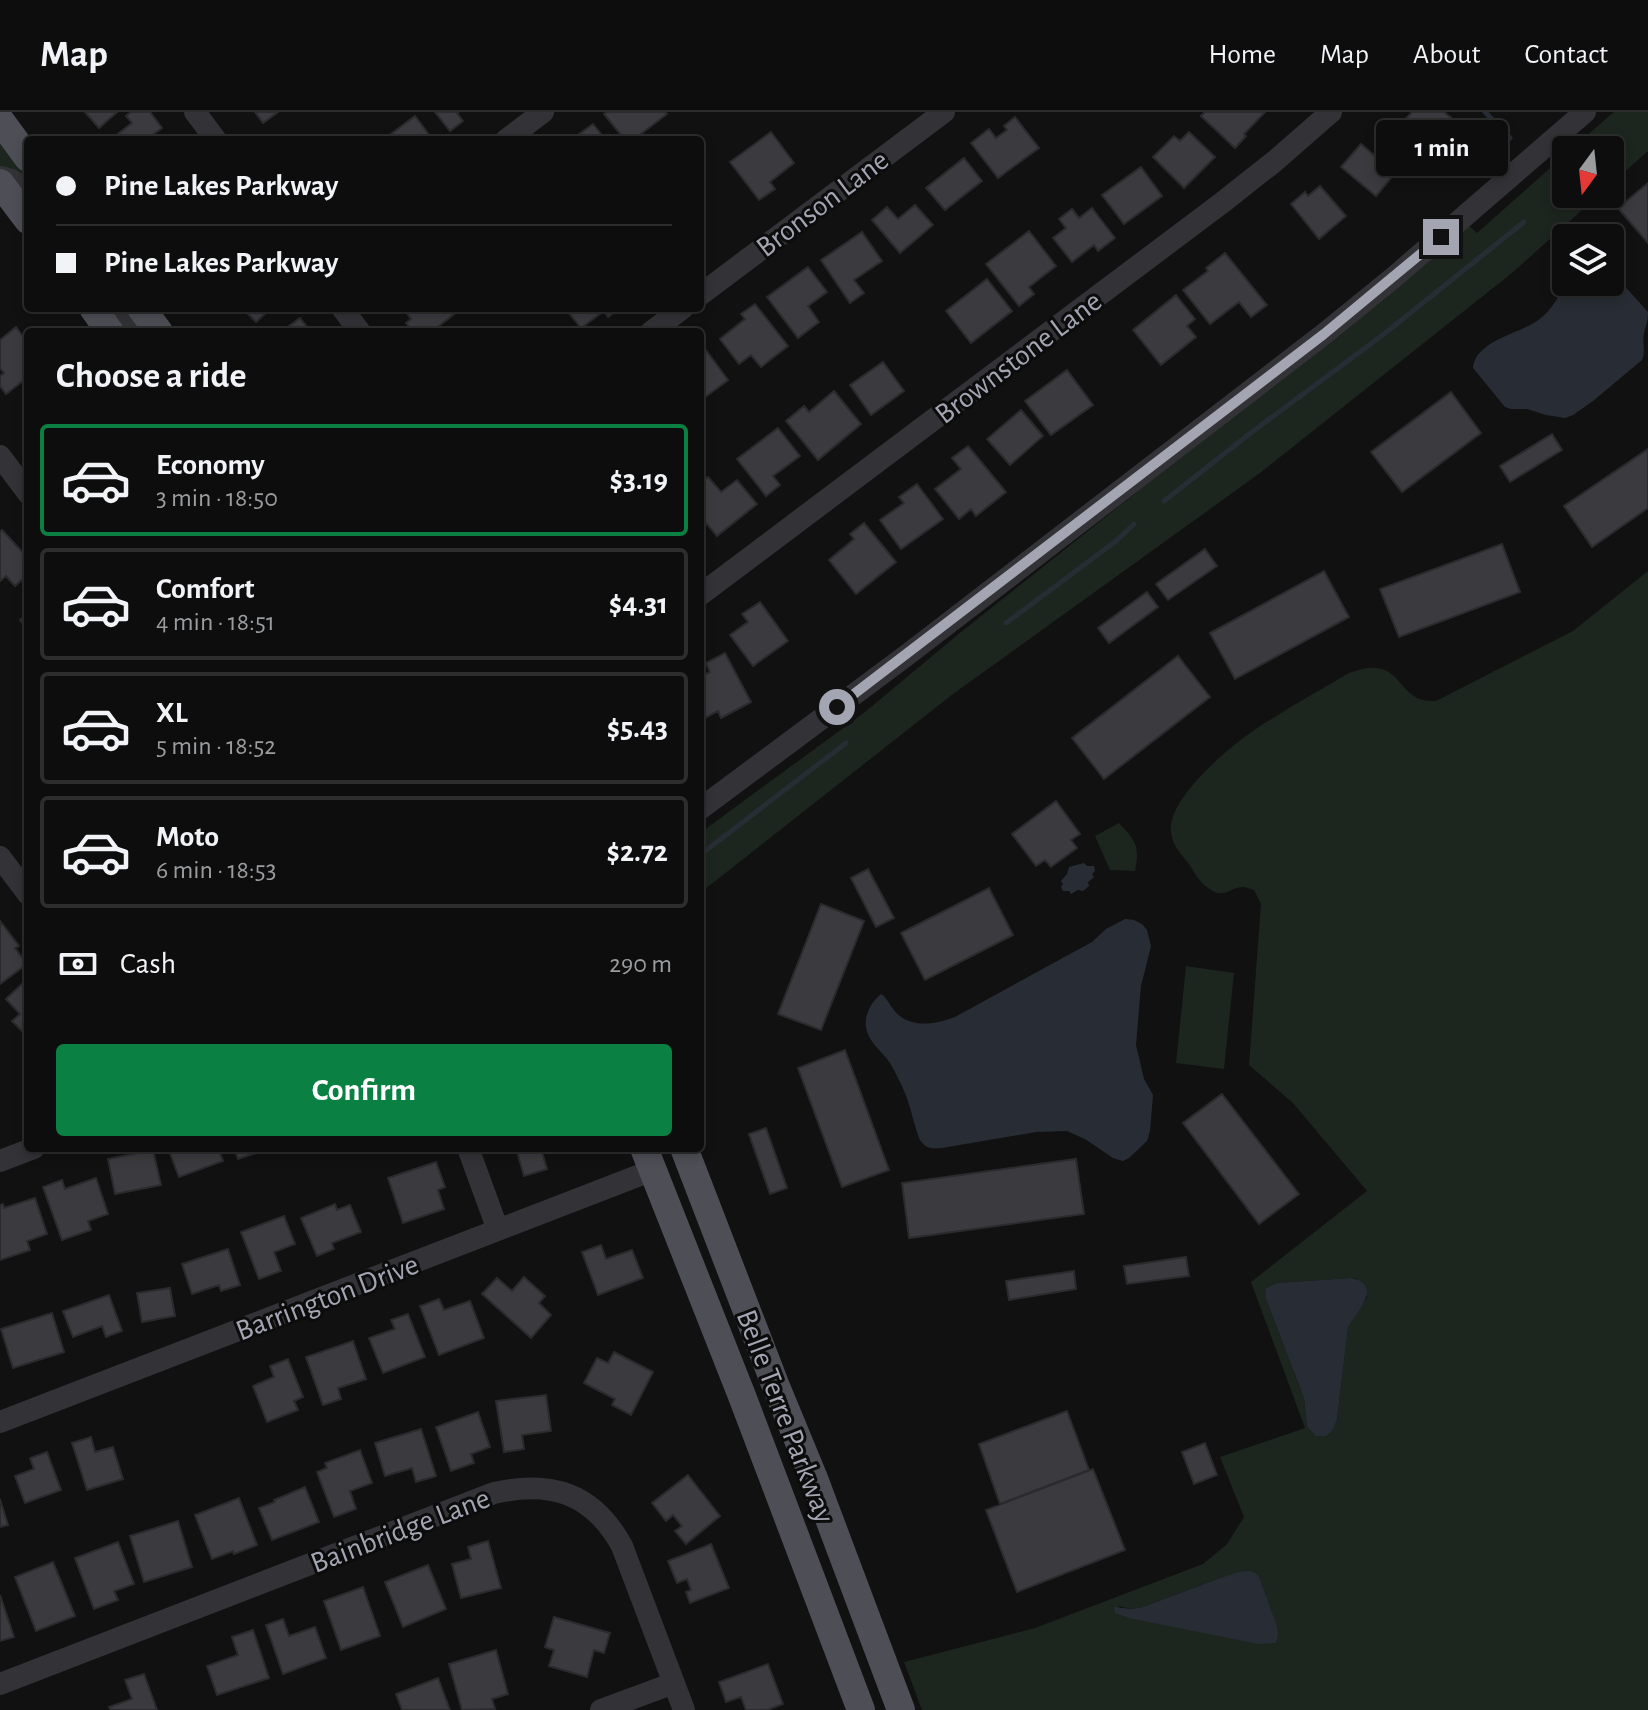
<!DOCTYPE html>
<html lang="en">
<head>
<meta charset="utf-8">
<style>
  :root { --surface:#0d0d0e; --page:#161617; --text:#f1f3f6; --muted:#9a9c9e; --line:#2d2d2e; --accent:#0b8043 }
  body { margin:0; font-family:"Alegreya Sans",sans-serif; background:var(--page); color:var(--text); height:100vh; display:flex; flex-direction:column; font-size:30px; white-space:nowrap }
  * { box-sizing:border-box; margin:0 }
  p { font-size:26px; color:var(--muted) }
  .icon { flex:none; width:44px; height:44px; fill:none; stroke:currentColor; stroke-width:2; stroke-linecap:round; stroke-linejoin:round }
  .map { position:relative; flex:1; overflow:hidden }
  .details { position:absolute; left:24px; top:216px; width:680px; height:824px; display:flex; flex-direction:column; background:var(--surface); border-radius:8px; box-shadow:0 4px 12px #0003,0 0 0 2px var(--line) }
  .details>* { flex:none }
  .top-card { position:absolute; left:24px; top:24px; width:680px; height:176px; border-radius:8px; box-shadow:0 4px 12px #0003,0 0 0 2px var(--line); display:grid; align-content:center; height:176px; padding:0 32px; background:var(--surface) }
  .needle { width:52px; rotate:195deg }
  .tools { position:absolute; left:1552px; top:24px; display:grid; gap:16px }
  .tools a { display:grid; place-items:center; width:72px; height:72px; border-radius:8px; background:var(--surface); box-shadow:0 4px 12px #0003,0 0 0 2px var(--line); font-size:40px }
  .end { position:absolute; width:36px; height:36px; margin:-18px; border:10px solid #a3a5b2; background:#111; box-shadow:0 0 0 4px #111 }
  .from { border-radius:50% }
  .bubble { position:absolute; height:56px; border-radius:8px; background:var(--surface); box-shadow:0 4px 12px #0003,0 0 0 2px var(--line); font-size:26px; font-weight:700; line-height:56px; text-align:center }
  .top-card b { display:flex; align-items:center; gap:28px; height:76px; font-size:30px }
  .top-card b+b { border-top:2px solid var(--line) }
  .top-card i { width:20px; height:20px; background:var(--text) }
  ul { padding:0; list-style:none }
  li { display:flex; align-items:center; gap:24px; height:112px; margin:0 16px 12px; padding:0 16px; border:4px solid var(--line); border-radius:8px }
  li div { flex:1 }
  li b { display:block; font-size:30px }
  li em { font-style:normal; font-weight:700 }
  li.active { border-color:var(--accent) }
  li>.icon { width:72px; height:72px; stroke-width:1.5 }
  h2 { padding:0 32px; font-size:36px; line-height:96px }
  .pay { display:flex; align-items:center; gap:20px; height:88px; padding:0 32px; font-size:30px }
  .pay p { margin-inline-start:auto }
  .primary-button { display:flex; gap:16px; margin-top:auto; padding:16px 32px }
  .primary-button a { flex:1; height:92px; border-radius:8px; background:var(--accent); color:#fff; font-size:32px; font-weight:700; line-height:92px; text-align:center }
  header { display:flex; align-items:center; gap:48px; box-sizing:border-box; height:112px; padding:0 40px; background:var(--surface); border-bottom:2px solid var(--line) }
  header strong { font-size:38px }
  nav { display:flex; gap:44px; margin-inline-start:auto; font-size:28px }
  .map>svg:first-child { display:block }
</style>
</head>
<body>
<header>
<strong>Map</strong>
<nav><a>Home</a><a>Map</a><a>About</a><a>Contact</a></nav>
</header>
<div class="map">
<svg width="1648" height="1598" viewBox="0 0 1648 1598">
  <rect width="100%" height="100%" fill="#111112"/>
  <path fill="#1d251f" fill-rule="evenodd" d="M 1614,0 L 1648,0 L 1648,39 L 1610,73 L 1610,38 L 1570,38 Z
    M 0,28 L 28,65 L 28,70 L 0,57 Z
    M 1566,42 L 1566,82 L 1600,82 L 1512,161 L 1260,361 L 953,582 L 700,781 L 700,721 L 865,600 L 961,520 L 1255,286 L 1372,197 L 1469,114 L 1477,121 Z
    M 1648,459 L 1648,1598 L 922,1598 L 904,1550 L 1035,1516 L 1203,1452 L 1227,1432 L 1244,1405 L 1220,1345 L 1305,1316 L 1251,1170 L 1367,1079 L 1293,991 L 1249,953 L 1261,792 L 1254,778 C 1250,777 1247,775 1242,775 C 1229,776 1224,788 1208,776 C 1200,771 1194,760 1189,752 C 1181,742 1172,733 1171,720 C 1167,687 1228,636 1253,619 C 1284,598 1317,580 1349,561 C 1406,539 1393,592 1436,589 L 1573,519 ZM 1351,1166 L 1357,1167 L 1367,1185 L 1348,1216 L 1337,1307 L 1307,1314 L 1304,1286 L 1266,1187 L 1266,1176 L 1277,1171 ZM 1245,1460 L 1129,1506 L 1118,1494 L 1132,1497 L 1143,1495 L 1220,1466 Z
    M 1119,711 C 1136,729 1140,734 1135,759 L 1110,758 L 1095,724 Z
    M 1186,854 L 1234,861 L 1224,957 L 1176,951 Z"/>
  <path fill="#282d35" d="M 1610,158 L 1648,200 C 1648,209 1646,213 1644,221 C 1642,231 1646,239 1642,248 L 1593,289 L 1573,303 L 1565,306 L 1546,303 L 1527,297 L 1511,297 L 1505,295 L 1473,256 C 1476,227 1522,222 1541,206 C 1553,197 1559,182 1567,170 L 1610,170 Z
    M 1084,751 L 1087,754 L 1094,754 L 1095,759 L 1092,762 L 1094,765 L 1088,770 L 1089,774 L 1083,779 L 1078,778 L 1071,782 L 1069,779 L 1063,779 L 1061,775 L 1063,772 L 1061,769 L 1067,762 L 1069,755 Z
    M 1125,807 L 1134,808 L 1142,812 L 1147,818 L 1151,834 L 1141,874 L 1136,933 L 1144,967 L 1153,983 L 1150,1019 L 1147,1029 L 1129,1046 L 1123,1049 L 1113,1046 L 1085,1027 L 1067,1019 L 1036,1020 L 942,1036 C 932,1037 926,1037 920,1028 C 917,1022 916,1016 914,1010 C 910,995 906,981 899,968 C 896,962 893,956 890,951 C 882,939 868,930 866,915 C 864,903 872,889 881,882 C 887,886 888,890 893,897 C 908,917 934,913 955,905 L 1092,830 L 1106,817 Z
    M 1351,1166 C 1384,1173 1357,1199 1348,1216 L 1337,1307 L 1332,1319 L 1326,1324 L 1316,1324 L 1307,1314 L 1304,1286 L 1266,1187 L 1266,1176 L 1277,1171 Z
    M 1239,1460 C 1247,1459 1255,1458 1259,1465 L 1277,1515 L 1278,1523 L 1276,1531 L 1259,1532 L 1129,1506 L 1115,1501 L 1114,1495 L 1132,1497 L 1143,1495 L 1220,1466 Z"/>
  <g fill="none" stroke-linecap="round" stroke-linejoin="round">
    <path stroke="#282d35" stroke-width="5" d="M 1485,0 L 1510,26
      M 1164,389 L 1252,320 L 1384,222 L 1524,110
      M 1006,511 L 1116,429 L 1134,412
      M 700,743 L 846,631"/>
  </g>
  <path fill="#3b3b3f" stroke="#2b2b2e" stroke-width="2" d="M 85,0 L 117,0 L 99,16 Z
    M 131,0 L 150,0 L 162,16 L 151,24 L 154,28 L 110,28 L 132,11 L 126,4 Z
    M 255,0 L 278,0 L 263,11 Z
    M 435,0 L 459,0 L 457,1 L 463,9 L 450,19 Z
    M 607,0 L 665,0 L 667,2 L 633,28 L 625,28 L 604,2 Z
    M 1205,0 L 1265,0 L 1244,22 L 1246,24 L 1235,36 L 1201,4 Z
    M 1412,0 L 1444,0 L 1454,8 L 1418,48 L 1391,23 Z
    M 415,4 L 433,28 L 383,28 Z
    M 1015,5 L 1039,36 L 998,66 L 971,31 L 989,17 L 996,26 L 1007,18 L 1004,14 Z
    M 593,12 L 605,27 L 603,28 L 571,28 Z
    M 771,20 L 794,51 L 770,70 L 775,77 L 759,88 L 730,50 Z
    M 1189,20 L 1215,45 L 1184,76 L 1153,45 L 1174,24 L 1180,29 Z
    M 1361,32 L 1395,61 L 1376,84 L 1341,55 Z
    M 964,46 L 982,69 L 945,98 L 926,76 Z
    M 1141,55 L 1162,84 L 1124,112 L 1102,83 Z
    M 1648,71 L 1648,131 L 1618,96 Z
    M 1320,74 L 1346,104 L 1319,127 L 1291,92 L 1305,80 L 1308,84 Z
    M 915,93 L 933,113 L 900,141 L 872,108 L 887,95 L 898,107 Z
    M 1092,96 L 1115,126 L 1098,139 L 1094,133 L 1072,150 L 1053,126 L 1066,116 L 1059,107 L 1072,97 L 1079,106 Z
    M 1029,119 L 1056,154 L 1029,175 L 1034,182 L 1019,194 L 986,152 Z
    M 862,120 L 882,149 L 854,168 L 864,181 L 850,191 L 821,148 Z
    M 1225,141 L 1267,193 L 1251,205 L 1239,190 L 1210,212 L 1183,178 L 1208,159 L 1206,156 Z
    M 808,155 L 827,180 L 808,194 L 819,210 L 798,226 L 767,185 Z
    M 987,167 L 1012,199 L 971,231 L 946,199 Z
    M 1176,183 L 1195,207 L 1187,214 L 1196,225 L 1161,253 L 1133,218 Z
    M 755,192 L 788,234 L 761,255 L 751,243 L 739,252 L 720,227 L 745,207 L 741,202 Z
    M 242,196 L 271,196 L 256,210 Z
    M 403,196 L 461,196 L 461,197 L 431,220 L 413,220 L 406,211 L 411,207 Z
    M 565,196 L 620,196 L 608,205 L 604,199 L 581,216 Z
    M 300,206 L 311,220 L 281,220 Z
    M 16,215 L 28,231 L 28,265 L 6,282 L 0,274 L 0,264 L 4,261 L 0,256 L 0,228 Z
    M 700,230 L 728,268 L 700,289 Z
    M 883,250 L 904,279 L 871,303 L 850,273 Z
    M 1067,258 L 1093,293 L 1051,323 L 1025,289 Z
    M 834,279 L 861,312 L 818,348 L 786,309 L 804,294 L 809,300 Z
    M 1451,280 L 1481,321 L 1402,380 L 1371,340 Z
    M 1021,298 L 1043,324 L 1010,353 L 987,327 Z
    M 778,316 L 800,344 L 773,364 L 780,373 L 766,384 L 737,347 Z
    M 1552,322 L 1562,338 L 1510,370 L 1500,354 Z
    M 968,334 L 1006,380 L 976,404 L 971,397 L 959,407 L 935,377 L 961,357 L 952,346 Z
    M 1648,337 L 1648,396 L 1592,435 L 1564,394 Z
    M 708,365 L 721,380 L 737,368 L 757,392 L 717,424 L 700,404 L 700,371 Z
    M 917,372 L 943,407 L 901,437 L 880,408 L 904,391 L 899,385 Z
    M 864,411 L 896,450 L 856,482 L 829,448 L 854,427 L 850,422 Z
    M 2,418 L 28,446 L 28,462 L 15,474 L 6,464 L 0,469 L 0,420 Z
    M 1502,432 L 1520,480 L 1399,525 L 1380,477 Z
    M 1205,437 L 1217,454 L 1168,488 L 1156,472 Z
    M 1324,459 L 1349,505 L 1235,567 L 1210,521 Z
    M 1147,480 L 1158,495 L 1109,531 L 1098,516 Z
    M 760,490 L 788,529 L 753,554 L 730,523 L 748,510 L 742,502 Z
    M 28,502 L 28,518 L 20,508 Z
    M 725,541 L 751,590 L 721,606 L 718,599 L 701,608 L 700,565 L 710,560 L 706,551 Z
    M 1178,544 L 1210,585 L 1104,667 L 1072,626 Z
    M 1056,689 L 1080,722 L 1071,728 L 1077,736 L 1051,755 L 1045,748 L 1036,754 L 1012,722 Z
    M 868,757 L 894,806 L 876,815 L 851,766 Z
    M 989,776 L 1013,823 L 925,868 L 901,821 Z
    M 821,792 L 864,809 L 821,918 L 778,902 Z
    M 0,809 L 19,834 L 15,836 L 27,852 L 0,872 Z
    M 25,869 L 28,873 L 28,925 L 12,909 L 20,902 L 6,887 Z
    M 845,938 L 889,1058 L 842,1075 L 798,956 Z
    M 1222,982 L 1299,1082 L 1259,1112 L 1183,1011 Z
    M 766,1016 L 787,1076 L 770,1082 L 749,1022 Z
    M 168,1036 L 218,1036 L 223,1049 L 179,1065 Z
    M 234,1036 L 271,1036 L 238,1047 Z
    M 516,1036 L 558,1036 L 542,1040 L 547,1057 L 524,1064 Z
    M 153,1038 L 161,1073 L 115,1082 L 108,1047 Z
    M 1076,1047 L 1084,1102 L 909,1126 L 902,1071 Z
    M 436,1050 L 445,1075 L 438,1078 L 444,1097 L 403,1111 L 388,1066 Z
    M 96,1066 L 108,1102 L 88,1109 L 91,1118 L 62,1128 L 43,1075 L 62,1068 L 65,1077 Z
    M 35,1086 L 47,1122 L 27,1129 L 30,1138 L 0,1148 L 0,1093 L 3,1092 L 4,1096 Z
    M 335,1092 L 337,1098 L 350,1093 L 361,1120 L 332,1131 L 334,1137 L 317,1144 L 301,1106 Z
    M 284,1104 L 295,1132 L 274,1140 L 281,1159 L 259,1167 L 241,1120 Z
    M 601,1133 L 606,1147 L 632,1138 L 643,1166 L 598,1183 L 582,1140 Z
    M 228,1137 L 240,1173 L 221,1179 L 219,1173 L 192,1182 L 182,1152 Z
    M 1186,1145 L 1189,1164 L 1127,1172 L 1124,1154 Z
    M 1074,1159 L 1076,1177 L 1009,1188 L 1006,1169 Z
    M 524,1165 L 545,1184 L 539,1191 L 551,1203 L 531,1226 L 482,1182 L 497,1166 L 512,1179 Z
    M 170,1176 L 175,1204 L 142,1210 L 137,1181 Z
    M 109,1183 L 122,1219 L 106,1225 L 102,1214 L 73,1225 L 63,1199 Z
    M 439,1187 L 444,1198 L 470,1189 L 484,1226 L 439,1243 L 420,1194 Z
    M 52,1201 L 64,1240 L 13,1256 L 1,1217 Z
    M 408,1202 L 425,1245 L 383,1261 L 369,1226 L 395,1217 L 391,1208 Z
    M 353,1229 L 366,1267 L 338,1276 L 341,1287 L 323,1293 L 306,1245 Z
    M 614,1240 L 653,1260 L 631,1303 L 612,1293 L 615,1287 L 584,1271 L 597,1246 L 608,1251 Z
    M 288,1247 L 303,1285 L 294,1289 L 298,1298 L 267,1310 L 253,1274 L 274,1265 L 270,1254 Z
    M 546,1283 L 551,1319 L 522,1323 L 524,1337 L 504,1340 L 496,1289 Z
    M 1067,1299 L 1089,1358 L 1000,1392 L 979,1332 Z
    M 478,1300 L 490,1335 L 471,1342 L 474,1351 L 451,1359 L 436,1315 Z
    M 421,1317 L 436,1364 L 416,1370 L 412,1356 L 385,1364 L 375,1331 Z
    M 91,1325 L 95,1340 L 113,1335 L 123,1367 L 87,1378 L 72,1331 Z
    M 1205,1331 L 1217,1363 L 1194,1372 L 1182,1340 Z
    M 360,1338 L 372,1371 L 350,1379 L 356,1397 L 334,1405 L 317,1360 L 327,1356 L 325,1351 Z
    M 47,1340 L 61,1378 L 25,1391 L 15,1364 L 34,1357 L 30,1346 Z
    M 1093,1357 L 1125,1438 L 1017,1480 L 986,1398 Z
    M 688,1363 L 720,1404 L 686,1432 L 675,1419 L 682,1414 L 673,1403 L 666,1409 L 652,1391 Z
    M 305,1375 L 319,1410 L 272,1428 L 259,1396 L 275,1390 L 274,1388 Z
    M 239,1386 L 257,1433 L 234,1442 L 233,1439 L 212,1447 L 195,1403 Z
    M 0,1387 L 8,1413 L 0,1415 Z
    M 178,1409 L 192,1455 L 144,1470 L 130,1424 Z
    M 488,1429 L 501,1476 L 461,1486 L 452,1452 L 471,1447 L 468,1435 Z
    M 118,1430 L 134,1472 L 114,1479 L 118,1488 L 94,1497 L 75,1446 Z
    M 711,1432 L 729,1476 L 690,1491 L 686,1480 L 691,1478 L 687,1467 L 677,1471 L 668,1449 Z
    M 53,1450 L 75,1504 L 36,1519 L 15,1465 Z
    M 428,1453 L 446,1497 L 403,1515 L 385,1470 Z
    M 363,1475 L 380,1524 L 341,1538 L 324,1489 Z
    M 0,1483 L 14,1525 L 0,1529 Z
    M 554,1505 L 610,1521 L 604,1541 L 594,1538 L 587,1565 L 549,1554 L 554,1538 L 545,1535 Z
    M 283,1507 L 289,1524 L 315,1515 L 326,1546 L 283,1562 L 266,1513 Z
    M 253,1518 L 269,1566 L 217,1583 L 207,1554 L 238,1543 L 232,1525 Z
    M 496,1538 L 508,1582 L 492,1587 L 495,1597 L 462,1598 L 449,1552 Z
    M 768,1552 L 783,1592 L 767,1598 L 746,1598 L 741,1585 L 726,1590 L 719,1570 Z
    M 144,1562 L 157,1598 L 111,1598 L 109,1595 L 132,1587 L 125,1568 Z
    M 438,1566 L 450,1598 L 402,1598 L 396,1582 Z"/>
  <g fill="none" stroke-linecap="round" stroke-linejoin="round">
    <path stroke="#323237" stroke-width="22" d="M 195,0 L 216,28
      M 506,28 L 543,0
      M 0,65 L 12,68 L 28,80
      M 700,183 L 944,0
      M 120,196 L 130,208 L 143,220
      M 342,196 L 360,220
      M 651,220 L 683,196
      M 0,344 L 28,381
      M 700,483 L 1223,90 L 1275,49 L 1331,0
      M 700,697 L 907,543 L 1324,222 L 1393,166 L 1585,0
      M 0,745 L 28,782
      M 468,1036 L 498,1118
      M 0,1049 L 34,1036
      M 0,1310 L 653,1058
      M 0,1572 L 494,1381 C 551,1368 593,1381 622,1434 L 684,1598
      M 601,1598 L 674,1571"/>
    <path stroke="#4e4f56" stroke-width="28" d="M 0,8 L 28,46
      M 0,71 L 28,108
      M 93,196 L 110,220
      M 141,196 L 159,220
      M 644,1036 L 742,1284 L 861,1598
      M 684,1036 L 775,1272 L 813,1364 L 901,1598"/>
  </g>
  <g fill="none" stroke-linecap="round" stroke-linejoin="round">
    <path stroke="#a3a5b2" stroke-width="10" d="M 837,595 L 1324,222 L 1441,125"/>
  </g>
  <g text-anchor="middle" stroke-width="6" stroke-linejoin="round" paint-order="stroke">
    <g font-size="30" fill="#a3a5b2" stroke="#0c0c0d">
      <text transform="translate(822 91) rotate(-37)" y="10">Bronson Lane</text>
      <text transform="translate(1018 245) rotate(-37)" y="10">Brownstone Lane</text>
      <text transform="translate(327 1185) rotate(-21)" y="10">Barrington Drive</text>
      <text transform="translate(786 1304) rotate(69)" y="10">Belle Terre Parkway</text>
      <text transform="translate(400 1418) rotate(-21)" y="10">Bainbridge Lane</text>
    </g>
  </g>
</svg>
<div class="tools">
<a><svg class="needle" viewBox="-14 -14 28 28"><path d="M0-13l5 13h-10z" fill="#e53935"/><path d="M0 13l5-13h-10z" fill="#9a9c9e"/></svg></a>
<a><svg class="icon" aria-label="layers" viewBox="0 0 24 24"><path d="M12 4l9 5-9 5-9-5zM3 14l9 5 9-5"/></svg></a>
</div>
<i class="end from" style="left:837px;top:595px"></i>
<i class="end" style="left:1441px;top:125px"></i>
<div class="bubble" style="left:1376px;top:8px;width:132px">1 min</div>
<div class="top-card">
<b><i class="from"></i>Pine Lakes Parkway</b>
<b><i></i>Pine Lakes Parkway</b>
</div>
<section class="details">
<h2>Choose a ride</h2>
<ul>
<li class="active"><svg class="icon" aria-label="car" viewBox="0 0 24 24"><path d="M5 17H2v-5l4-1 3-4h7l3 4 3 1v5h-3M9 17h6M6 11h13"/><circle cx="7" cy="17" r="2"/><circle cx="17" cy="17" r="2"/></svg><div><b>Economy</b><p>3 min · 18:50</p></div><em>$3.19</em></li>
<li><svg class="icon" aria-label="car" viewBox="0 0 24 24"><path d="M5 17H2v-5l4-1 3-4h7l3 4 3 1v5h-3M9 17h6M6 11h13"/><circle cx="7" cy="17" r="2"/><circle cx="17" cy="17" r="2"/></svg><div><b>Comfort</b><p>4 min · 18:51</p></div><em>$4.31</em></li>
<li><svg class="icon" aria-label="car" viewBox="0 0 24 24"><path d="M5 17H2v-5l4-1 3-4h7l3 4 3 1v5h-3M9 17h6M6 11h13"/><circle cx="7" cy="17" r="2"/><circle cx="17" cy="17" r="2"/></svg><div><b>XL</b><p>5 min · 18:52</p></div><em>$5.43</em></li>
<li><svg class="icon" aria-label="car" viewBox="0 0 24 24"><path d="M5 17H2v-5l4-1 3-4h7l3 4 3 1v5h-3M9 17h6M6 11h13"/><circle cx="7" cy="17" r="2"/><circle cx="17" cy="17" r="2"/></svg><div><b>Moto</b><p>6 min · 18:53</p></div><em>$2.72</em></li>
</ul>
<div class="pay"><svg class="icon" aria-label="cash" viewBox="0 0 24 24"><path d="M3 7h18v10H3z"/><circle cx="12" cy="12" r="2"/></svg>Cash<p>290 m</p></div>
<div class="primary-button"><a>Confirm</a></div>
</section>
</div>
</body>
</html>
